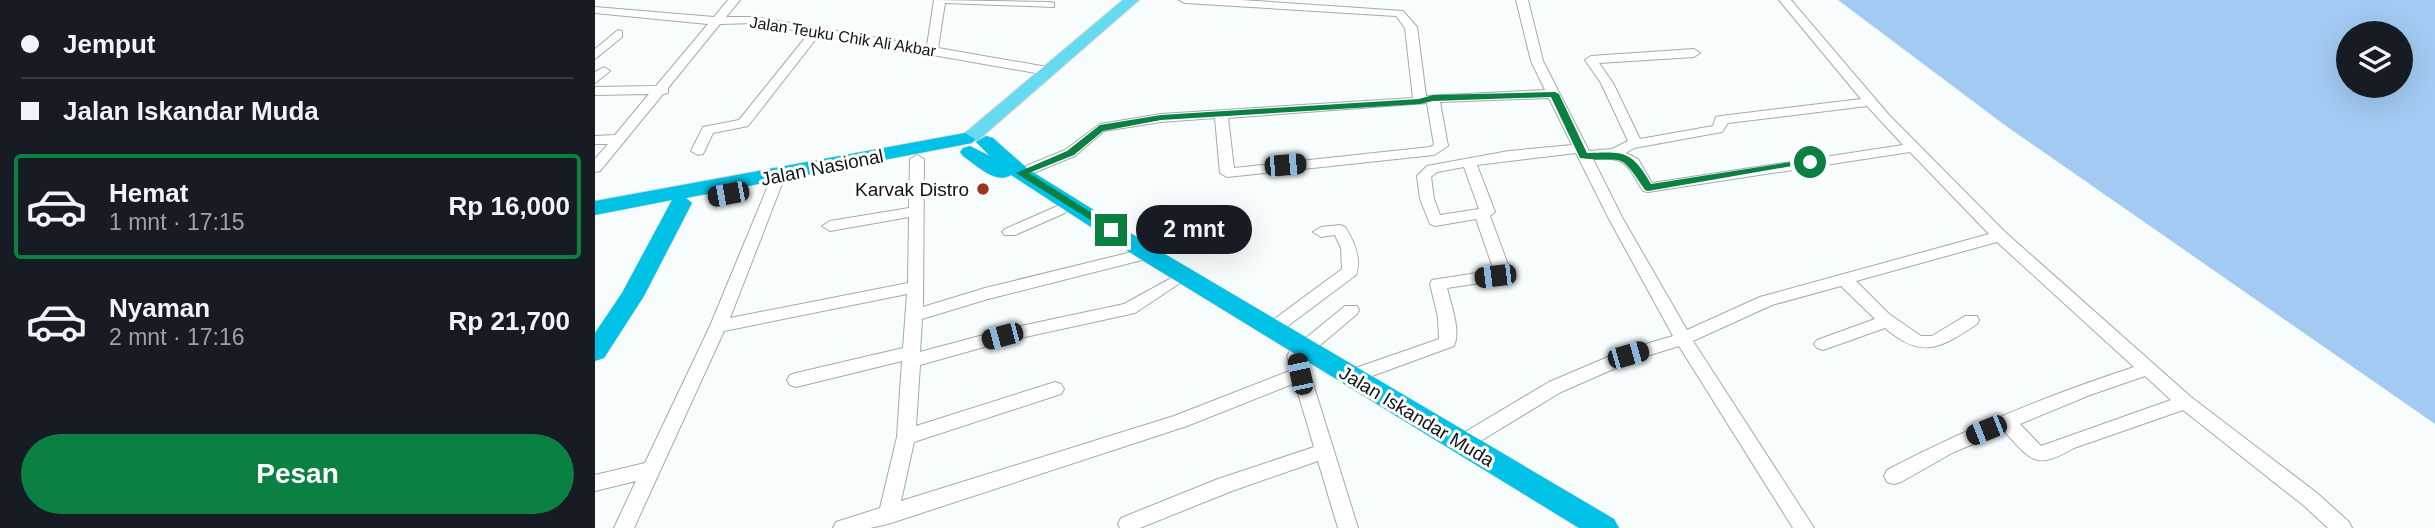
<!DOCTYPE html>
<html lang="id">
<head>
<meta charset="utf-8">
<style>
  :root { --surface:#171b24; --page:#242831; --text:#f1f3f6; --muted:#9ea1a6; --line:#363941; --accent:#0b8043 }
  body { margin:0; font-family:Helvetica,sans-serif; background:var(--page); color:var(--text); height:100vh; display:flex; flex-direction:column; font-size:26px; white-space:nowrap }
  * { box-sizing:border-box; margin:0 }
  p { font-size:23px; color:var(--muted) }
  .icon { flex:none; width:38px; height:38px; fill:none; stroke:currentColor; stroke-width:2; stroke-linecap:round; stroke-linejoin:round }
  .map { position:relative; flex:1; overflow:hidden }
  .details { display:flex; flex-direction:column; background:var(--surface); width:595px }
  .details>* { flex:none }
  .banner { display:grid; align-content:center; height:154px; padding:0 21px; background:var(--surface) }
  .tools { position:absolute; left:1741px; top:21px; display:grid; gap:14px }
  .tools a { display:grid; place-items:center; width:77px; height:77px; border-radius:50%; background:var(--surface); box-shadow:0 7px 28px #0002; font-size:35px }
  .end { position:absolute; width:32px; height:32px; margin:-16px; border:9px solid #0b8043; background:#fff; box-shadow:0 0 0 4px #fff }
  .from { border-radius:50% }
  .bubble { position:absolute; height:49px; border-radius:24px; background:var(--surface); box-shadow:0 7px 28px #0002; font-size:23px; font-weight:600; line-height:49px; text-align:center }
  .car { position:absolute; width:21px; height:42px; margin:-21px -10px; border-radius:9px; box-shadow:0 0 5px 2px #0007; background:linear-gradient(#222 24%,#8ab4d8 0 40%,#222 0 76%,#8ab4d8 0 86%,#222 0) }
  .banner b { display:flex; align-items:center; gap:24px; height:66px; font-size:26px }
  .banner b+b { border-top:2px solid var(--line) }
  .banner i { width:18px; height:18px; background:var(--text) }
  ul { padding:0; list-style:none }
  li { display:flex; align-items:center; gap:21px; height:105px; margin:0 14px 10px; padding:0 7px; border:4px solid transparent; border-radius:7px }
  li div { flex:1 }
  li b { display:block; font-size:26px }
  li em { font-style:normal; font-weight:600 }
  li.current { border-color:var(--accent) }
  li>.icon { width:63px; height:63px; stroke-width:1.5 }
  .button { display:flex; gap:14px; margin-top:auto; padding:14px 21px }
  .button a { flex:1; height:80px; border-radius:42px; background:var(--accent); color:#fff; font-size:28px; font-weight:600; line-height:80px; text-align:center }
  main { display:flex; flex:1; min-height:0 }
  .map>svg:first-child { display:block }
</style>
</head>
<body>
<main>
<section class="details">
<div class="banner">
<b><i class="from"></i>Jemput</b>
<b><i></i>Jalan Iskandar Muda</b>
</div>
<ul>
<li class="current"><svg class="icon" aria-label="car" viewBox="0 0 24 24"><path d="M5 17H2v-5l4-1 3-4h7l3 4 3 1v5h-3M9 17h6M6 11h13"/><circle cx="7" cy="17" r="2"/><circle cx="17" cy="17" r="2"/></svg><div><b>Hemat</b><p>1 mnt · 17:15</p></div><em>Rp 16,000</em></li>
<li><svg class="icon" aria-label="car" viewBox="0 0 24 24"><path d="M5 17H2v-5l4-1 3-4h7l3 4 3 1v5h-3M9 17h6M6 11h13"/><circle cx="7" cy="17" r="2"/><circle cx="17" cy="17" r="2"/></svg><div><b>Nyaman</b><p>2 mnt · 17:16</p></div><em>Rp 21,700</em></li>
</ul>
<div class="button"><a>Pesan</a></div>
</section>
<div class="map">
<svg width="1840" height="528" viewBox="0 0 1840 528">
  <rect width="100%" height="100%" fill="#f6fdfc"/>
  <path fill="#a2caf2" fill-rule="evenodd" d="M 1243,0 L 1840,0 L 1840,424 L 1411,126 ZM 1754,33 L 1806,33 L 1806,86 L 1754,86 Z"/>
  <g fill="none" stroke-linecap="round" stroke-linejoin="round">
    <defs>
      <path id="minor" d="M 133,0 L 145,0 L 131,17 L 160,17 L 332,46 L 339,0 L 455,2 L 459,3 L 459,7 L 350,3 L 343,48 L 452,67 L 458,71 L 452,75 L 224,35 L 153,126 L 118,133 L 108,154 L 103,155 L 96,151 L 108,127 L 144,120 L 214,33 L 160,23 L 125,24 L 73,88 L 73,93 L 68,94 L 5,171 L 0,172 L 0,159 L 13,144 L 0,144 L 0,136 L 20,135 L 54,94 L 0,95 L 0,87 L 61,86 L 113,24 L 0,13 L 0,7 L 119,17 Z
        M 584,0 L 646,0 L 808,11 L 822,27 L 831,96 L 950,90 L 936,61 L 921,0 L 933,0 L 948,61 L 994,151 L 1017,149 L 1033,141 L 1006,83 L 990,60 L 996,56 L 1099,49 L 1105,53 L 1099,57 L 1004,63 L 1018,83 L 1045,139 L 1118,126 L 1121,117 L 1126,116 L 1266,99 L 1184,0 L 1196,0 L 1294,115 L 1410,232 L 1596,397 L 1722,493 L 1754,522 L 1757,528 L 1733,528 L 1708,505 L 1588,410 L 1479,448 C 1439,471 1436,460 1409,431 L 1359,452 L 1306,482 L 1299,484 L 1292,482 L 1289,476 L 1292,470 C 1371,428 1454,395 1539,367 L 1402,242 L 1261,281 L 1294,314 L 1326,336 L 1337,336 L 1370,316 L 1382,316 L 1384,320 L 1382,324 C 1346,348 1327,360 1290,328 L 1228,350 L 1222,348 L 1219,344 L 1222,340 L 1280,319 L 1246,286 L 1177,305 L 1098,341 L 1219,528 L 1198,528 L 1084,346 L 1039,360 L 966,392 L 874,448 L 867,451 L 860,448 L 858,443 L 860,438 L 954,382 L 1027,351 L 1078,336 L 1014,219 L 981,153 L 882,165 L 900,212 L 895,216 L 915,270 L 905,280 L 852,288 C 856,305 866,330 859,346 L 758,383 L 752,381 L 749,376 L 752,371 L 844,339 L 843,317 L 835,284 L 837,280 L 895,271 L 898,268 L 881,219 L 840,226 L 835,224 L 825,199 L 822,176 L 832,166 L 837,165 L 914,151 L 977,145 L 954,98 L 845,102 L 853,146 L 839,155 L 632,177 L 625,173 L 620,118 L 566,122 L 509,131 L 480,156 L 431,176 L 421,176 L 419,173 L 421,170 L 470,150 L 505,124 L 566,114 L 818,98 L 810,28 L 801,16 L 590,3 ZM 832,103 L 839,145 L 835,147 L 639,168 L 633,118 ZM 1272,106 L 1308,145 L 1057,183 L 1043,159 L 1031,153 L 1039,148 L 1127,132 L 1133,123 ZM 1315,152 L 1394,234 L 1165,297 L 1092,330 L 1028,219 L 998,159 C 1032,156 1032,165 1048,191 L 1053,192 ZM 869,167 L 884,209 L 845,215 L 839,199 L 836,177 L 842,172 ZM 1550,376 L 1576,400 L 1446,446 L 1425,424 L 1495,395 Z
        M 23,30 L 27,31 L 27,37 L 0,59 L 0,49 Z
        M 9,67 L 15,71 L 0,83 L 0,72 Z
        M 322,155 L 329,159 L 328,307 L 390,288 L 541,251 L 549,256 L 547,260 L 393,299 L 327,319 L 325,352 L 407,330 L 529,304 L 580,276 L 588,281 L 540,313 L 407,342 L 325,365 L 321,426 L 460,382 L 466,384 L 469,389 L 466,394 L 319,442 L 306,501 L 579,416 L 697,370 L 692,356 L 695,351 L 750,306 L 762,306 L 764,310 L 762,314 L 710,358 L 763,528 L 743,528 L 723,461 L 637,491 L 545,528 L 525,528 L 523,524 L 526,518 L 623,479 L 719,447 L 700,383 L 592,426 L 293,524 L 275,528 L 238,528 L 241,522 L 285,508 L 302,437 L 307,361 L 201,387 L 195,385 L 192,380 L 195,375 L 201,373 L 308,348 L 312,294 L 129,331 L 39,528 L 19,528 L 41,481 L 0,491 L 0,475 L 50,463 L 115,326 L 175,181 L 180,180 L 187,184 L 135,318 L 313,283 L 314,217 L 235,231 L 227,226 L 235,221 L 314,208 L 315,159 Z
        M 465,205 L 470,207 L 472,210 L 470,213 L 420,235 L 410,235 L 407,232 L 410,229 Z
        M 745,225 L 750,227 C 759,241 767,258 761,275 L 682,334 L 670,334 L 668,330 L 670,326 L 747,269 L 746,248 L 740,235 L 726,237 L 718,232 L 726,227 Z"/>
      <path id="major" d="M 528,0 L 544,0 L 382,141 L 370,141 L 367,137 L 370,133 Z"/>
      <path id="highway" d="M 370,133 L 380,139 L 377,143 L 91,198 L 97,203 L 49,296 L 9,358 L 0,361 L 0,333 L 27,293 L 77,200 L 0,215 L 0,201 Z
        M 391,136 L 398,138 L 433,169 L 558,247 L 1019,519 L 1024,528 L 984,528 L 542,257 L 416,175 C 401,185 381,165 368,156 L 365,152 L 368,148 L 375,146 L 395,156 L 381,142 Z"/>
    </defs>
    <use href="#minor" stroke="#a4aaa9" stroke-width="2"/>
    <use href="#major" stroke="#d5d5d5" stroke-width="2"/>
    <use href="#highway" stroke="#d5d5d5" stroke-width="1"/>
    <use href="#minor" fill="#fff" fill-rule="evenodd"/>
    <use href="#major" fill="#66daf0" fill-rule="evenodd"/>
    <use href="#highway" fill="#00c2e6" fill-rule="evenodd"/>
  </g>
  <path fill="#0b8043" d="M 960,92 L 964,94 L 992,153 C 1030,152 1036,150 1056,184 L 1215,159 L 1220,162 L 1053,191 L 1050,190 C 1022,147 1029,164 985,158 L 956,97 L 838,101 L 825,104 L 566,120 L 508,131 L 479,155 L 434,173 L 519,227 L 519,232 L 516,233 L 421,173 L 472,151 L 505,125 L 566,115 L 824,99 L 838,95 Z"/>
  <circle fill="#9d341e" stroke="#fff" stroke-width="2.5" cx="388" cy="189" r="7"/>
  <g text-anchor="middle" stroke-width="6" stroke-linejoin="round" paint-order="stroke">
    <g font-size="16" fill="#131515" stroke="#fff">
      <text transform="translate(248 36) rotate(9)" y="6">Jalan Teuku Chik Ali Akbar</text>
    </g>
    <g font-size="19" fill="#131515" stroke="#fff">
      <text transform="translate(227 167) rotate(-11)" y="7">Jalan Nasional</text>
      <text transform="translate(822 416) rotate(31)" y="7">Jalan Iskandar Muda</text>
    </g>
    <g font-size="19" fill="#131515" stroke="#fff" text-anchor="end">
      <text x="374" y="196">Karvak Distro</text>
    </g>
  </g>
</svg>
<div class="tools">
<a><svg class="icon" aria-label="layers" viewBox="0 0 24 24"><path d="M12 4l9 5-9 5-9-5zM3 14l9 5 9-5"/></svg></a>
</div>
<i class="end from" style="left:1215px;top:162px"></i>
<i class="end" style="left:516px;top:230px"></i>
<div class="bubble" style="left:541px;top:205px;width:116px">2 mnt</div>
<i class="car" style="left:690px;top:165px;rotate:85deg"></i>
<i class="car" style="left:133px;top:194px;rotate:259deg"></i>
<i class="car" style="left:900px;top:276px;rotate:263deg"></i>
<i class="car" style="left:407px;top:336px;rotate:255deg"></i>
<i class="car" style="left:1033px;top:355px;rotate:74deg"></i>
<i class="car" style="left:705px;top:374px;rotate:348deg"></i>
<i class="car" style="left:1391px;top:430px;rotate:248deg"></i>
</div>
</main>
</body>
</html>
